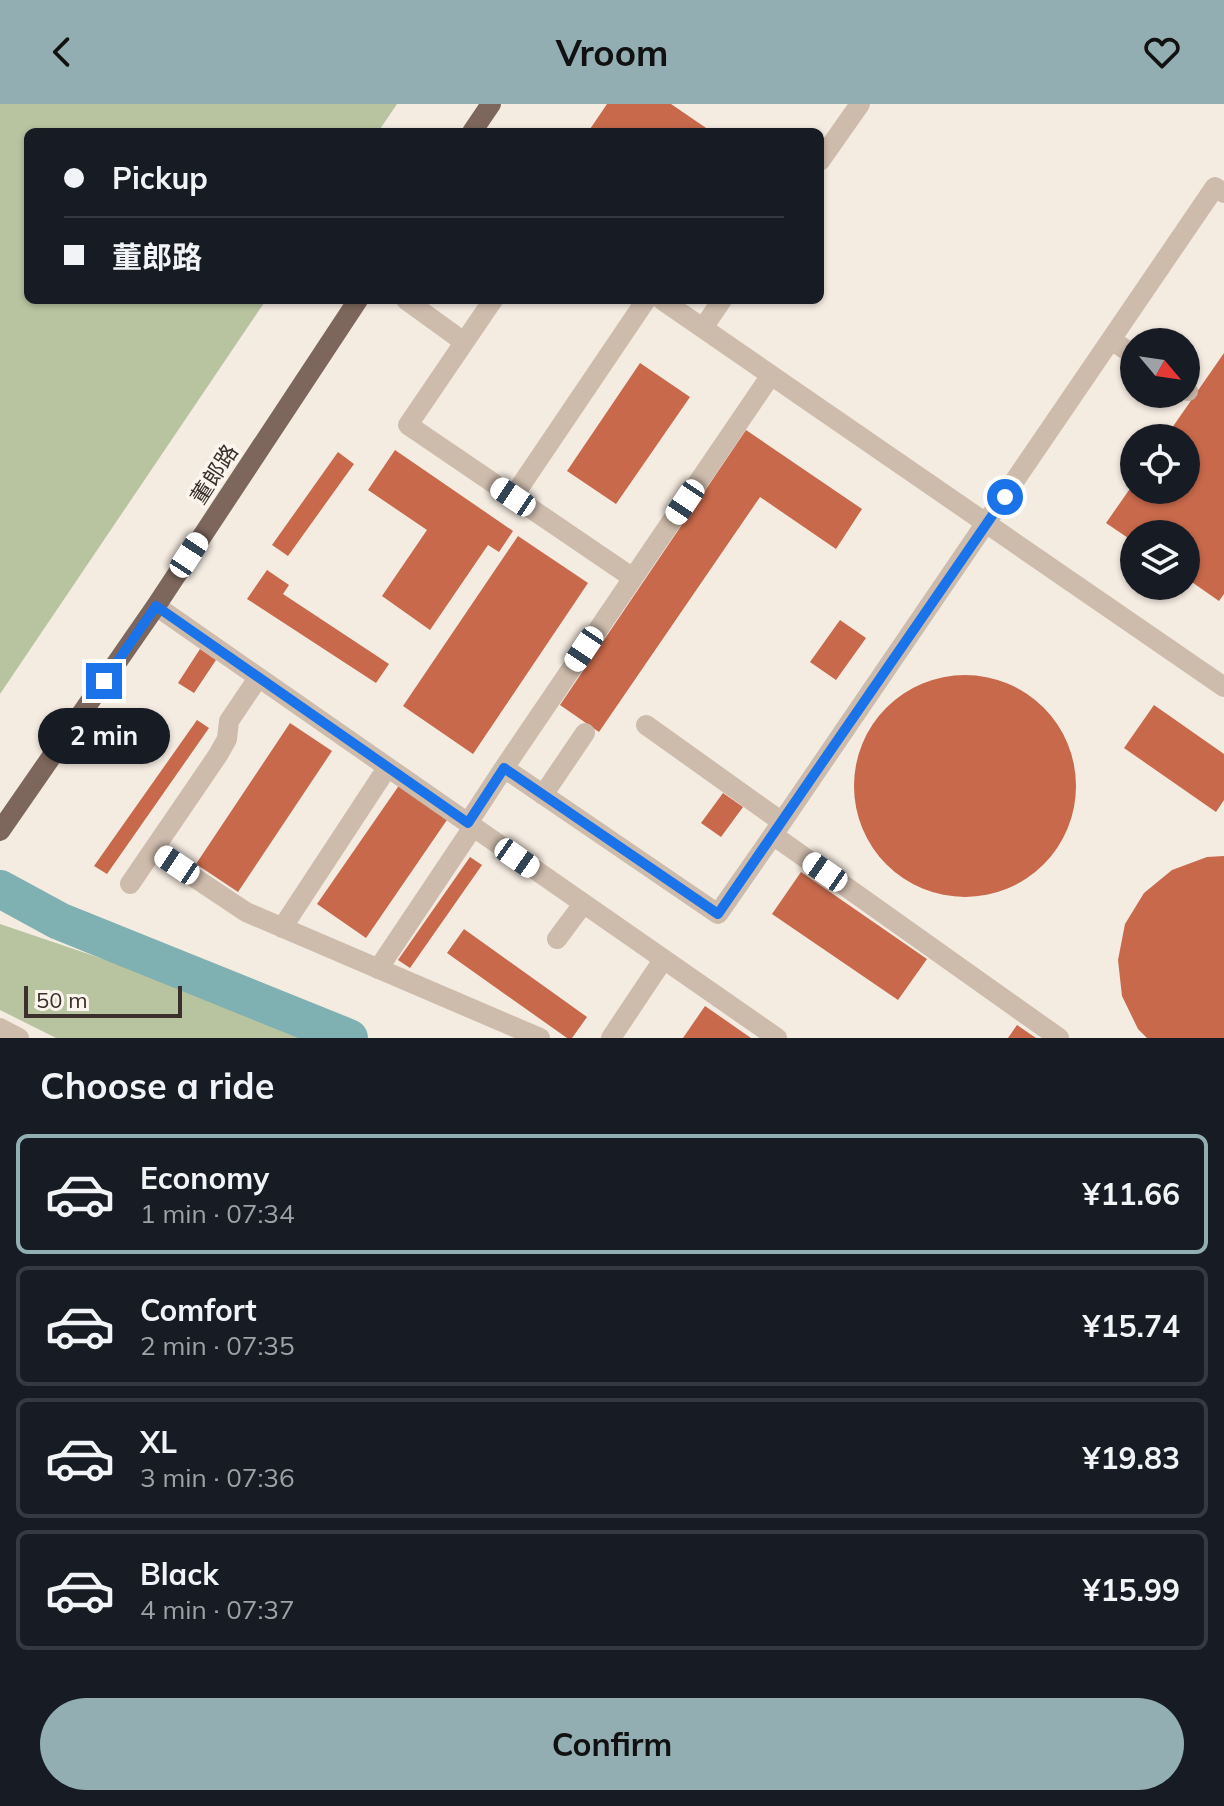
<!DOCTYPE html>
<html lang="en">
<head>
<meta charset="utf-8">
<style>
  :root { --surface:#171b24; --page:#242831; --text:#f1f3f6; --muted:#9ea1a6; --line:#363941; --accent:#92aeb2 }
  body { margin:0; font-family:Mulish,"Noto Sans SC",sans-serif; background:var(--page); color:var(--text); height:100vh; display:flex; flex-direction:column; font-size:30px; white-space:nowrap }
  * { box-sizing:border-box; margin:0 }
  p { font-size:26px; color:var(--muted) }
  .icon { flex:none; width:44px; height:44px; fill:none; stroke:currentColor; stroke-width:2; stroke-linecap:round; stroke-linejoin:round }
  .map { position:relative; height:934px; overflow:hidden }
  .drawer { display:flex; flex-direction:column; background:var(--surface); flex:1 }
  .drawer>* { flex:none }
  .top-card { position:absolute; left:24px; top:24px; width:800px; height:176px; border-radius:12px; box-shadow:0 2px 6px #0004; display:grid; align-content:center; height:176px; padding:0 40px; background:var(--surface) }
  .needle { width:52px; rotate:119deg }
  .buttons { position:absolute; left:1120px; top:224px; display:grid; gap:16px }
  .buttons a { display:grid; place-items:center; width:80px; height:80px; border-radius:50%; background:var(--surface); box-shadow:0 2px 6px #0004; font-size:40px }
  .scale { position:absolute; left:24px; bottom:20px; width:158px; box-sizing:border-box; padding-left:8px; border:4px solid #3b302b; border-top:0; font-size:22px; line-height:28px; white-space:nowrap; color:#3b302b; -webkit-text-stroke:6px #fbf5ee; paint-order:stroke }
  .end { position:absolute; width:36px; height:36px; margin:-18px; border:10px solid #1a73e8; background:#fff; box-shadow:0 0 0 4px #fff }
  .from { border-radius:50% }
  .bubble { position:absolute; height:56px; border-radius:28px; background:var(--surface); box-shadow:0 2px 6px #0004; font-size:26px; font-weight:700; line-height:56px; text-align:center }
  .car { position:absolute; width:24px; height:48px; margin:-24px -12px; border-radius:10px; box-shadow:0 0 6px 2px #0007; background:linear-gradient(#fff 24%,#345 0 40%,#fff 0 76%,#345 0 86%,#fff 0) }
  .top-card b { display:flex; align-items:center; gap:28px; height:76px; font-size:30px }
  .top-card b+b { border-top:2px solid var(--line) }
  .top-card i { width:20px; height:20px; background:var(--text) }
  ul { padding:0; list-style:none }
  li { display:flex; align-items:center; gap:24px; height:120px; margin:0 16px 12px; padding:0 24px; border:4px solid var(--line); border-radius:12px }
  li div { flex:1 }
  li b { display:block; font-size:30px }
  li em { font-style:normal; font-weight:700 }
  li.active { border-color:var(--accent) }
  li>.icon { width:72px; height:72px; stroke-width:1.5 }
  h2 { padding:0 40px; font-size:36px; line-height:96px }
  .primary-button { display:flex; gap:16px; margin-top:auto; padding:16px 40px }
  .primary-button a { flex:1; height:92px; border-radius:48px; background:var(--accent); color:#111; font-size:32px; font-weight:700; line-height:92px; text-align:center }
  header { display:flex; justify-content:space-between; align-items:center; height:104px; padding:0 40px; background:var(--accent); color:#111; font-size:36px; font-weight:700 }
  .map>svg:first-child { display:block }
</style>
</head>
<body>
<header><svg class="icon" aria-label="back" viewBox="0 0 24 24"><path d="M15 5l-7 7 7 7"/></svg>Vroom<svg class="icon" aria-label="heart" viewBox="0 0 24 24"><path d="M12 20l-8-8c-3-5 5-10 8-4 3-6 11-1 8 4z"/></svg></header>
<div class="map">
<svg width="1224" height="934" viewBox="0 0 1224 934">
  <rect width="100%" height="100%" fill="#f4ebe1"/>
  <path fill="#b8c4a0" d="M 0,0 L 397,0 L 378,28 L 28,28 L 28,196 L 266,196 L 0,590 Z
    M 0,820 L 168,877 L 303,934 L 56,934 L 0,906 Z"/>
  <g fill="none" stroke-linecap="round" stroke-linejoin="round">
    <path stroke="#7fb0b2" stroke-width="38" d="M 0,785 L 59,817 L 349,934"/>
  </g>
  <path fill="#c8694b" d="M 607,0 L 671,0 L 712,28 L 633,28 L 629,26 L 628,28 L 588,28 Z
    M 1224,249 L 1224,490 L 1219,497 L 1186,474 L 1186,430 L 1134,430 L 1134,438 L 1106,419 L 1134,379 L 1134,386 L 1186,386 L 1186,334 L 1165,334 Z
    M 640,259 L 690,293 L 616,400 L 567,367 Z
    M 746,326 L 862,405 L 836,445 L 760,393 L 599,628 L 560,601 Z
    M 395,346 L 513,427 L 499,448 L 488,441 L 430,526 L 382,492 L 427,426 L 368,386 Z
    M 338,348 L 354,360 L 288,452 L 272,441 Z
    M 518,432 L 588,479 L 473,650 L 403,602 Z
    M 267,466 L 289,481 L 283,490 L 389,560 L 376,579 L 247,495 Z
    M 840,516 L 866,534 L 836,576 L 810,558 Z
    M 200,545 L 216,556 L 194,589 L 178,579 Z
    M854 682a111 111 0 1 1 222 0a111 111 0 1 1-222 0Z
    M 1154,601 L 1224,650 L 1224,696 L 1216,708 L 1124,644 Z
    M 197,616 L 209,624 L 107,770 L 94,762 Z
    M 290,619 L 332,647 L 238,788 L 196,760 Z
    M 400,680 L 449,713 L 366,834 L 317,800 Z
    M 723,689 L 743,703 L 721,733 L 701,719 Z
    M 1224,752 L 1224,934 L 1147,934 L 1138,925 L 1122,892 L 1118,856 L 1125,820 L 1144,789 L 1172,766 L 1207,753 Z
    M 470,753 L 482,761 L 410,864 L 398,856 Z
    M 801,768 L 927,855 L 898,896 L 772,810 Z
    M 464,825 L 587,913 L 572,934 L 567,934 L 447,849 Z
    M 705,902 L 751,934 L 683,934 Z
    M 1017,921 L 1036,934 L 1008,934 Z"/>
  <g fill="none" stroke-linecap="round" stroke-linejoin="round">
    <path stroke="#cdbbac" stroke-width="20" d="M 820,57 L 860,0
      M 406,196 L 464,238
      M 493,196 L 408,321 L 633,474 L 504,664 L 718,810 L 773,731 L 1059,934
      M 662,196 L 1224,583
      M 703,224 L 722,196
      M 1111,236 L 1134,251
      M 1186,286 L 1188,287
      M 513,393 L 646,196
      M 633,474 L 771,271
      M 156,502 L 777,934
      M 646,621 L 782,718
      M 543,691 L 585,629
      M 468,719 L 504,664
      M 773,731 L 1215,83 L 1224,89
      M 153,746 L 246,808 L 540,934
      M 130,780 L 218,651 L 227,635 L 229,617 L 258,574
      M 282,824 L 387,664
      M 557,835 L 583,800
      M 378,865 L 473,723
      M 0,924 L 19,934
      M 611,934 L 663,856"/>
    <path stroke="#7d675c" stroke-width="20" d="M 472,28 L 491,0
      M 0,727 L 156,502 L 358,196"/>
  </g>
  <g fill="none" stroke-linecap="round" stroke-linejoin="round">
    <path stroke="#1a73e8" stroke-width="10" d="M 104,577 L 156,502 L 468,719 L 504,664 L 718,810 L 1005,393"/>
  </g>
  <g text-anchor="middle" stroke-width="7" stroke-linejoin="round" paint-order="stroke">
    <g font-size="22" fill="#3b302b" stroke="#fbf5ee">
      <text transform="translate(214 370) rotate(-57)" y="8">董郎路</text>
    </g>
  </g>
</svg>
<div class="buttons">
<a><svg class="needle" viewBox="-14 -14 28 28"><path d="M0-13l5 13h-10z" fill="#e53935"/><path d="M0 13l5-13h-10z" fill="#9ea1a6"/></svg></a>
<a><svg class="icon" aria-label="locate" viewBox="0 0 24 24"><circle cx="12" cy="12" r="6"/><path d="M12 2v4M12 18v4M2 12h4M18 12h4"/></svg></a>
<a><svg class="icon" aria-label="layers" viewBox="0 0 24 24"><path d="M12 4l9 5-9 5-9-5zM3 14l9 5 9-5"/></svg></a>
</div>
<div class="scale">50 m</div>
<i class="end from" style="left:1005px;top:393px"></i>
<i class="end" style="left:104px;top:577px"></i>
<div class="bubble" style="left:38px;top:604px;width:132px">2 min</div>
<i class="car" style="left:513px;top:393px;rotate:304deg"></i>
<i class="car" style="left:685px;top:398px;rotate:214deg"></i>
<i class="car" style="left:189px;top:451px;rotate:33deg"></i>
<i class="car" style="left:584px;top:545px;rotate:214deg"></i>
<i class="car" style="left:517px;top:754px;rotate:125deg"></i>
<i class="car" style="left:177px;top:761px;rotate:304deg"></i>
<i class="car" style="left:825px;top:768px;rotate:305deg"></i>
<div class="top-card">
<b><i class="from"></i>Pickup</b>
<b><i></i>董郎路</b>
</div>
</div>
<section class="drawer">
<h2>Choose a ride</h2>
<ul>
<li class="active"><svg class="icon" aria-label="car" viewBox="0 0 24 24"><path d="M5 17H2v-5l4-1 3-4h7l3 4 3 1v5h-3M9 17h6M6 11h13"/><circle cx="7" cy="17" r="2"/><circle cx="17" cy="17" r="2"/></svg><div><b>Economy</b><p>1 min · 07:34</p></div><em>¥11.66</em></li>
<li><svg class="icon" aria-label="car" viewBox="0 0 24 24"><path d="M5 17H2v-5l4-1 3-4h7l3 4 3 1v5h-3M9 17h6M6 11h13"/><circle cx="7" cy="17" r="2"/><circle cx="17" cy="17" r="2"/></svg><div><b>Comfort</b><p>2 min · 07:35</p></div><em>¥15.74</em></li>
<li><svg class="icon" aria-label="car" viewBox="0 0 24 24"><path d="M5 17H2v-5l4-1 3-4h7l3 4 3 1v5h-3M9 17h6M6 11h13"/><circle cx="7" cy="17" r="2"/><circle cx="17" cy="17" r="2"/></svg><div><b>XL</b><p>3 min · 07:36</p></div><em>¥19.83</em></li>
<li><svg class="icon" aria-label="car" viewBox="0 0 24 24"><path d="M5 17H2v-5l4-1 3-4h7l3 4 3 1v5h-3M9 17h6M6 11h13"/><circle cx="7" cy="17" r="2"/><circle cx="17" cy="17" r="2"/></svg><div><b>Black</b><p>4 min · 07:37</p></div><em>¥15.99</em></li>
</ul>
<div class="primary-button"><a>Confirm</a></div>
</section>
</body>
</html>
